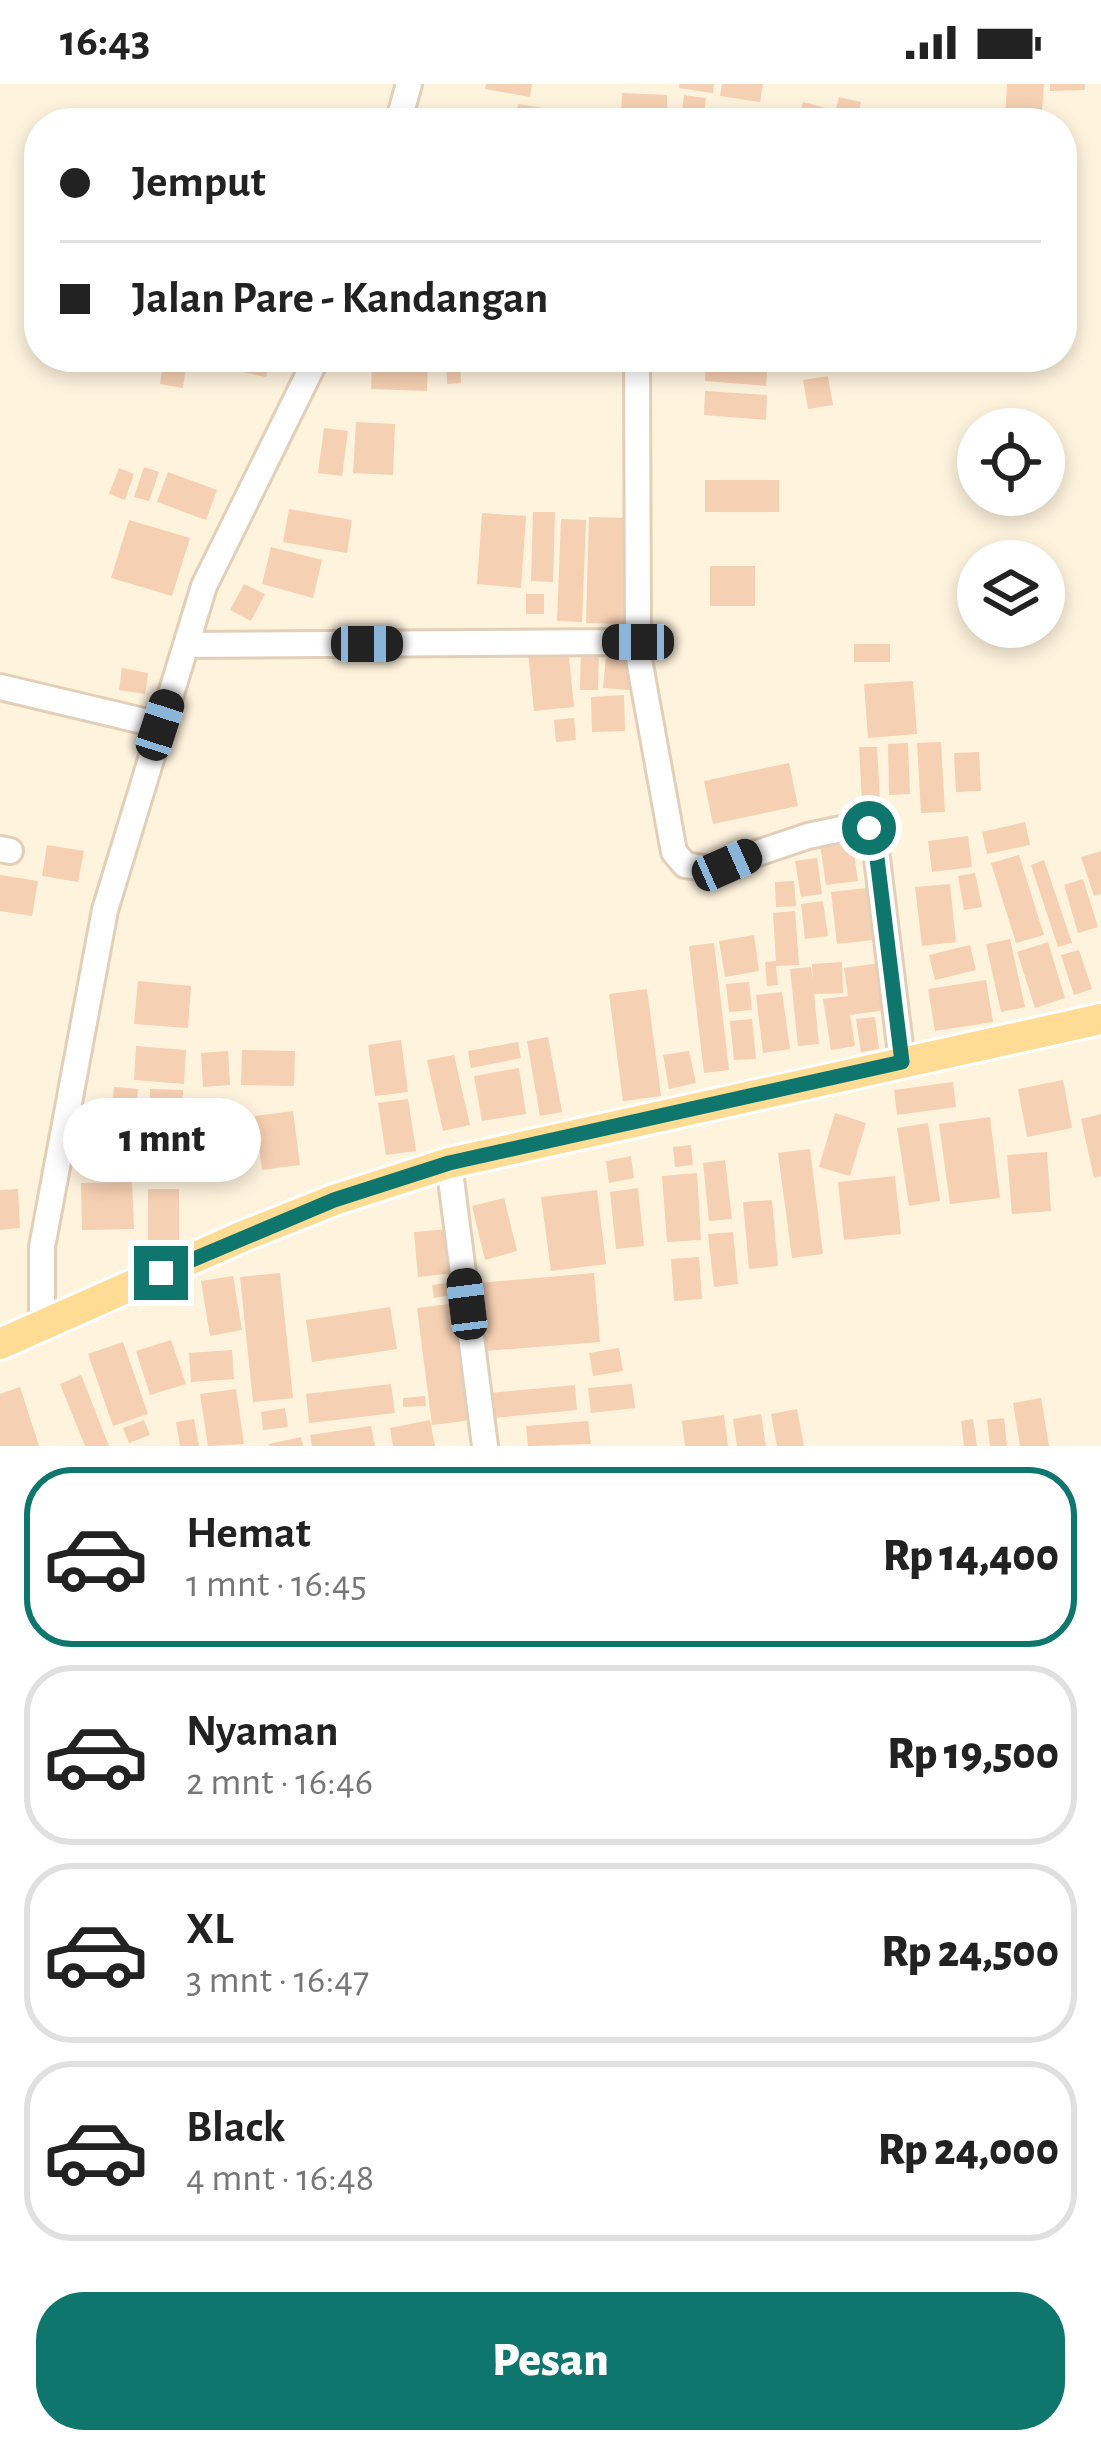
<!DOCTYPE html>
<html lang="id">
<head>
<meta charset="utf-8">
<style>
  :root { --surface:#fff; --page:#f2f2f2; --text:#222; --muted:#767676; --line:#e0e0e0; --accent:#0f766e }
  body { margin:0; font-family:"Alegreya Sans",sans-serif; background:var(--page); color:var(--text); height:100vh; display:flex; flex-direction:column; font-size:45px; white-space:nowrap }
  * { box-sizing:border-box; margin:0 }
  p { font-size:39px; color:var(--muted) }
  .icon { flex:none; width:66px; height:66px; fill:none; stroke:currentColor; stroke-width:2; stroke-linecap:round; stroke-linejoin:round }
  .map { position:relative; height:1362px; overflow:hidden }
  .side { display:flex; flex-direction:column; background:var(--surface); flex:1 }
  .side>* { flex:none }
  .banner { position:absolute; left:24px; top:24px; width:1053px; height:264px; border-radius:48px; box-shadow:0 6px 18px #0003; display:grid; align-content:center; height:264px; padding:0 36px; background:var(--surface) }
  .fabs { position:absolute; left:957px; top:324px; display:grid; gap:24px }
  .fabs a { display:grid; place-items:center; width:108px; height:108px; border-radius:50%; background:var(--surface); box-shadow:0 6px 18px #0003; font-size:60px }
  .end { position:absolute; width:54px; height:54px; margin:-27px; border:15px solid #0f766e; background:#fff; box-shadow:0 0 0 6px #fff }
  .from { border-radius:50% }
  .bubble { position:absolute; height:84px; border-radius:42px; background:var(--surface); box-shadow:0 6px 18px #0003; font-size:39px; font-weight:800; line-height:84px; text-align:center }
  .car { position:absolute; width:36px; height:72px; margin:-36px -18px; border-radius:15px; box-shadow:0 0 9px 3px #0007; background:linear-gradient(#222 24%,#8ab4d8 0 40%,#222 0 76%,#8ab4d8 0 86%,#222 0) }
  .banner b { display:flex; align-items:center; gap:42px; height:114px; font-size:45px }
  .banner b+b { border-top:3px solid var(--line) }
  .banner i { width:30px; height:30px; background:var(--text) }
  ul { padding:21px 0 0; list-style:none }
  li { display:flex; align-items:center; gap:36px; height:180px; margin:0 24px 18px; padding:0 12px; border:6px solid var(--line); border-radius:48px }
  li div { flex:1 }
  li b { display:block; font-size:45px }
  li em { font-style:normal; font-weight:800 }
  li.current { border-color:var(--accent) }
  li>.icon { width:108px; height:108px; stroke-width:1.5 }
  .action { display:flex; gap:24px; margin-top:auto; padding:24px 36px }
  .action a { flex:1; height:138px; border-radius:48px; background:var(--accent); color:#fff; font-size:48px; font-weight:800; line-height:138px; text-align:center }
  .status { display:flex; justify-content:space-between; align-items:center; height:84px; padding:0 60px; background:var(--surface); direction:ltr }
  .status svg { height:33px; fill:currentColor }
  .map>svg:first-child { display:block }
</style>
</head>
<body>
<div class="status"><b>16:43</b><svg viewBox="0 0 49 12"><path d="M0 12V9h3v3zM5 12V6h3v6zM10 12V3h3v9zM15 12V0h3v12zM26 1h20v11H26zM47 4h2v5h-2z"/></svg></div>
<div class="map">
<svg width="1101" height="1362" viewBox="0 0 1101 1362">
  <rect width="100%" height="100%" fill="#fef3dd"/>
  <path fill="#f6d0b2" d="M 486,0 L 532,0 L 530,13 L 485,5 Z
    M 679,0 L 714,0 L 713,9 L 679,4 Z
    M 722,0 L 763,0 L 760,18 L 720,12 Z
    M 1007,0 L 1044,0 L 1041,39 L 1005,39 Z
    M 1050,0 L 1085,0 L 1085,6 L 1050,7 Z
    M 622,9 L 667,11 L 667,36 L 621,35 Z
    M 684,11 L 706,14 L 704,30 L 682,27 Z
    M 839,13 L 861,18 L 856,39 L 833,39 Z
    M 803,18 L 830,25 L 826,39 L 797,39 Z
    M 518,20 L 550,25 L 548,37 L 516,32 Z
    M 463,30 L 501,37 L 501,39 L 461,39 Z
    M 176,273 L 205,273 L 203,281 Z
    M 213,273 L 270,273 L 266,293 L 211,281 Z
    M 372,273 L 428,273 L 427,307 L 371,305 Z
    M 446,273 L 460,273 L 461,299 L 447,300 Z
    M 706,273 L 768,275 L 766,302 L 705,297 Z
    M 163,279 L 186,283 L 183,304 L 160,300 Z
    M 828,292 L 833,321 L 808,325 L 803,296 Z
    M 705,307 L 767,311 L 766,336 L 704,331 Z
    M 356,338 L 395,340 L 393,391 L 353,389 Z
    M 324,344 L 348,347 L 342,392 L 318,389 Z
    M 144,383 L 159,388 L 149,417 L 134,413 Z
    M 119,384 L 134,390 L 125,416 L 109,410 Z
    M 168,388 L 217,406 L 206,436 L 157,418 Z
    M 705,396 L 779,396 L 779,428 L 705,428 Z
    M 289,425 L 352,436 L 347,469 L 283,458 Z
    M 533,428 L 555,428 L 553,498 L 531,497 Z
    M 482,429 L 526,432 L 521,504 L 477,500 Z
    M 589,433 L 629,434 L 626,540 L 586,539 Z
    M 561,435 L 586,436 L 582,538 L 557,537 Z
    M 129,436 L 190,454 L 172,512 L 111,494 Z
    M 271,463 L 322,476 L 313,514 L 262,500 Z
    M 710,482 L 755,482 L 755,522 L 710,522 Z
    M 244,500 L 265,510 L 251,537 L 230,526 Z
    M 526,510 L 544,510 L 544,530 L 526,530 Z
    M 854,560 L 890,560 L 890,578 L 854,578 Z
    M 581,563 L 599,563 L 598,606 L 580,606 Z
    M 568,564 L 574,623 L 534,627 L 528,568 Z
    M 606,572 L 633,574 L 630,606 L 603,604 Z
    M 122,584 L 148,589 L 145,610 L 119,606 Z
    M 913,597 L 917,650 L 868,654 L 864,600 Z
    M 624,611 L 625,647 L 592,648 L 591,613 Z
    M 574,634 L 576,656 L 556,658 L 554,636 Z
    M 941,658 L 945,728 L 921,729 L 917,659 Z
    M 908,659 L 910,710 L 889,711 L 888,660 Z
    M 859,663 L 877,663 L 881,734 L 863,735 Z
    M 979,668 L 981,707 L 956,708 L 954,669 Z
    M 789,679 L 798,722 L 713,740 L 704,697 Z
    M 1025,738 L 1030,761 L 987,770 L 982,748 Z
    M 851,749 L 858,797 L 826,801 L 819,754 Z
    M 968,752 L 972,783 L 932,788 L 928,757 Z
    M 47,761 L 84,767 L 78,798 L 42,792 Z
    M 1101,767 L 1101,810 L 1094,812 L 1081,773 Z
    M 1019,771 L 1044,851 L 1016,859 L 991,779 Z
    M 817,774 L 822,810 L 801,813 L 795,777 Z
    M 1044,776 L 1072,859 L 1058,863 L 1031,781 Z
    M 975,789 L 982,823 L 964,826 L 958,792 Z
    M 0,791 L 38,797 L 32,832 L 0,827 Z
    M 1083,795 L 1098,843 L 1078,849 L 1064,801 Z
    M 794,797 L 796,822 L 776,823 L 775,798 Z
    M 950,800 L 956,858 L 922,862 L 915,803 Z
    M 866,804 L 873,856 L 837,860 L 831,808 Z
    M 823,817 L 828,852 L 805,855 L 801,820 Z
    M 795,827 L 799,881 L 776,882 L 778,901 L 767,902 L 765,878 L 776,877 L 773,829 Z
    M 754,851 L 759,887 L 725,893 L 719,857 Z
    M 1010,855 L 1025,923 L 1001,928 L 986,860 Z
    M 1048,858 L 1065,914 L 1035,924 L 1017,868 Z
    M 714,859 L 729,986 L 704,989 L 689,862 Z
    M 970,861 L 976,886 L 935,896 L 929,871 Z
    M 1079,866 L 1092,905 L 1074,911 L 1061,871 Z
    M 842,878 L 843,909 L 814,910 L 819,960 L 798,962 L 790,885 L 811,883 L 813,895 L 812,880 Z
    M 880,879 L 886,926 L 850,931 L 855,962 L 831,966 L 823,915 L 848,912 L 844,884 Z
    M 986,896 L 993,938 L 935,947 L 928,905 Z
    M 138,897 L 191,902 L 188,944 L 134,940 Z
    M 749,898 L 752,926 L 729,928 L 726,900 Z
    M 647,905 L 661,1012 L 623,1017 L 609,910 Z
    M 782,908 L 790,965 L 763,969 L 756,911 Z
    M 875,933 L 879,965 L 861,968 L 856,935 Z
    M 752,935 L 756,975 L 734,976 L 730,937 Z
    M 548,953 L 562,1028 L 540,1032 L 527,957 Z
    M 401,956 L 408,1008 L 375,1012 L 368,961 Z
    M 518,958 L 521,974 L 471,984 L 468,967 Z
    M 136,962 L 186,966 L 184,1000 L 134,996 Z
    M 242,966 L 295,967 L 294,1002 L 241,1001 Z
    M 228,967 L 230,1001 L 203,1003 L 201,969 Z
    M 689,967 L 696,999 L 669,1005 L 663,971 Z
    M 454,971 L 470,1041 L 443,1047 L 427,976 Z
    M 519,984 L 526,1030 L 482,1037 L 474,992 Z
    M 1063,996 L 1072,1044 L 1027,1053 L 1018,1005 Z
    M 953,998 L 956,1023 L 897,1031 L 894,1006 Z
    M 114,1003 L 138,1005 L 133,1060 L 109,1057 Z
    M 150,1005 L 183,1006 L 182,1037 L 150,1036 Z
    M 225,1014 L 229,1076 L 201,1078 L 197,1016 Z
    M 408,1015 L 416,1067 L 386,1071 L 378,1019 Z
    M 293,1027 L 300,1081 L 262,1086 L 255,1032 Z
    M 835,1029 L 866,1039 L 850,1092 L 819,1083 Z
    M 1101,1030 L 1101,1092 L 1094,1094 L 1081,1035 Z
    M 990,1033 L 1000,1114 L 950,1120 L 939,1040 Z
    M 928,1039 L 940,1117 L 909,1122 L 897,1044 Z
    M 142,1040 L 190,1043 L 188,1063 L 141,1060 Z
    M 691,1061 L 693,1081 L 675,1083 L 673,1063 Z
    M 810,1065 L 823,1170 L 792,1174 L 778,1069 Z
    M 151,1067 L 178,1069 L 177,1098 L 150,1096 Z
    M 1047,1068 L 1051,1127 L 1012,1130 L 1007,1071 Z
    M 631,1072 L 634,1094 L 609,1099 L 606,1077 Z
    M 725,1076 L 732,1135 L 709,1137 L 703,1079 Z
    M 697,1089 L 701,1156 L 667,1158 L 662,1092 Z
    M 895,1092 L 901,1150 L 844,1156 L 838,1098 Z
    M 132,1098 L 134,1145 L 82,1146 L 81,1099 Z
    M 638,1104 L 644,1162 L 616,1165 L 610,1108 Z
    M 18,1105 L 20,1144 L 0,1146 L 0,1106 Z
    M 148,1105 L 179,1105 L 179,1160 L 148,1160 Z
    M 597,1106 L 606,1180 L 551,1187 L 541,1113 Z
    M 504,1114 L 517,1167 L 485,1176 L 472,1122 Z
    M 772,1116 L 778,1182 L 749,1185 L 743,1118 Z
    M 450,1145 L 454,1189 L 418,1193 L 414,1148 Z
    M 733,1148 L 738,1200 L 714,1203 L 708,1150 Z
    M 699,1173 L 702,1215 L 674,1217 L 671,1175 Z
    M 280,1189 L 293,1314 L 253,1318 L 240,1193 Z
    M 594,1189 L 600,1258 L 485,1267 L 479,1199 Z
    M 233,1192 L 242,1246 L 210,1252 L 201,1197 Z
    M 455,1198 L 457,1210 L 434,1214 L 432,1201 Z
    M 457,1219 L 472,1336 L 432,1341 L 417,1224 Z
    M 390,1223 L 397,1265 L 312,1278 L 306,1236 Z
    M 171,1256 L 186,1300 L 150,1311 L 136,1267 Z
    M 123,1258 L 148,1330 L 113,1342 L 88,1270 Z
    M 619,1264 L 623,1287 L 593,1292 L 589,1269 Z
    M 232,1266 L 234,1295 L 191,1298 L 189,1269 Z
    M 81,1291 L 109,1362 L 85,1362 L 60,1300 Z
    M 391,1300 L 395,1329 L 309,1339 L 306,1310 Z
    M 632,1300 L 635,1324 L 591,1329 L 588,1304 Z
    M 575,1301 L 577,1326 L 493,1334 L 490,1309 Z
    M 20,1303 L 39,1362 L 0,1362 L 0,1310 Z
    M 236,1305 L 244,1360 L 208,1362 L 200,1310 Z
    M 425,1312 L 426,1322 L 403,1323 L 403,1314 Z
    M 1041,1314 L 1049,1362 L 1020,1362 L 1013,1319 Z
    M 285,1324 L 288,1343 L 263,1346 L 261,1328 Z
    M 797,1325 L 804,1362 L 777,1362 L 771,1330 Z
    M 761,1330 L 766,1362 L 737,1362 L 733,1335 Z
    M 724,1331 L 728,1362 L 685,1362 L 682,1337 Z
    M 1004,1334 L 1007,1362 L 990,1362 L 987,1336 Z
    M 194,1335 L 199,1362 L 180,1362 L 176,1338 Z
    M 973,1335 L 977,1362 L 964,1362 L 961,1337 Z
    M 144,1336 L 150,1351 L 129,1359 L 123,1344 Z
    M 430,1336 L 435,1362 L 393,1362 L 390,1344 Z
    M 588,1337 L 591,1360 L 528,1362 L 526,1342 Z
    M 371,1342 L 375,1362 L 312,1362 L 310,1351 Z
    M 301,1353 L 303,1362 L 269,1362 L 269,1360 Z"/>
  <g fill="none" stroke-linecap="round" stroke-linejoin="round">
    <defs>
      <path id="minor" d="M 398,39 L 409,0
        M 637,273 L 638,570 L 674,768 L 685,781 L 710,785 L 808,752 L 851,743 L 869,744 L 875,758 L 902,978
        M 186,561 L 638,558
        M 0,603 L 160,641
        M 0,765 L 10,767
        M 449,1079 L 485,1362
        M 42,1242 L 42,1163 L 105,826 L 204,502 L 317,273"/>
      <path id="major" d="M 0,1260 L 241,1153 L 334,1116 L 449,1079 L 1101,935"/>
    </defs>
    <use href="#minor" stroke="#e3cfb8" stroke-width="30"/>
    <use href="#major" stroke="#fff" stroke-width="36"/>
    <use href="#minor" stroke="#fff" stroke-width="24"/>
    <use href="#major" stroke="#ffdc93" stroke-width="30"/>
  </g>
  <g fill="none" stroke-linecap="round" stroke-linejoin="round">
    <path stroke="#0f766e" stroke-width="15" d="M 161,1189 L 334,1116 L 449,1079 L 902,978 L 875,758 L 869,744"/>
  </g>
</svg>
<div class="fabs">
<a><svg class="icon" aria-label="locate" viewBox="0 0 24 24"><circle cx="12" cy="12" r="6"/><path d="M12 2v4M12 18v4M2 12h4M18 12h4"/></svg></a>
<a><svg class="icon" aria-label="layers" viewBox="0 0 24 24"><path d="M12 4l9 5-9 5-9-5zM3 14l9 5 9-5"/></svg></a>
</div>
<i class="end from" style="left:869px;top:744px"></i>
<i class="end" style="left:161px;top:1189px"></i>
<div class="bubble" style="left:63px;top:1014px;width:198px">1 mnt</div>
<i class="car" style="left:638px;top:558px;rotate:270deg"></i>
<i class="car" style="left:367px;top:560px;rotate:90deg"></i>
<i class="car" style="left:160px;top:641px;rotate:18deg"></i>
<i class="car" style="left:727px;top:781px;rotate:66deg"></i>
<i class="car" style="left:467px;top:1220px;rotate:353deg"></i>
<div class="banner">
<b><i class="from"></i>Jemput</b>
<b><i></i>Jalan Pare - Kandangan</b>
</div>
</div>
<section class="side">
<ul>
<li class="current"><svg class="icon" aria-label="car" viewBox="0 0 24 24"><path d="M5 17H2v-5l4-1 3-4h7l3 4 3 1v5h-3M9 17h6M6 11h13"/><circle cx="7" cy="17" r="2"/><circle cx="17" cy="17" r="2"/></svg><div><b>Hemat</b><p>1 mnt · 16:45</p></div><em>Rp 14,400</em></li>
<li><svg class="icon" aria-label="car" viewBox="0 0 24 24"><path d="M5 17H2v-5l4-1 3-4h7l3 4 3 1v5h-3M9 17h6M6 11h13"/><circle cx="7" cy="17" r="2"/><circle cx="17" cy="17" r="2"/></svg><div><b>Nyaman</b><p>2 mnt · 16:46</p></div><em>Rp 19,500</em></li>
<li><svg class="icon" aria-label="car" viewBox="0 0 24 24"><path d="M5 17H2v-5l4-1 3-4h7l3 4 3 1v5h-3M9 17h6M6 11h13"/><circle cx="7" cy="17" r="2"/><circle cx="17" cy="17" r="2"/></svg><div><b>XL</b><p>3 mnt · 16:47</p></div><em>Rp 24,500</em></li>
<li><svg class="icon" aria-label="car" viewBox="0 0 24 24"><path d="M5 17H2v-5l4-1 3-4h7l3 4 3 1v5h-3M9 17h6M6 11h13"/><circle cx="7" cy="17" r="2"/><circle cx="17" cy="17" r="2"/></svg><div><b>Black</b><p>4 mnt · 16:48</p></div><em>Rp 24,000</em></li>
</ul>
<div class="action"><a>Pesan</a></div>
</section>
</body>
</html>
